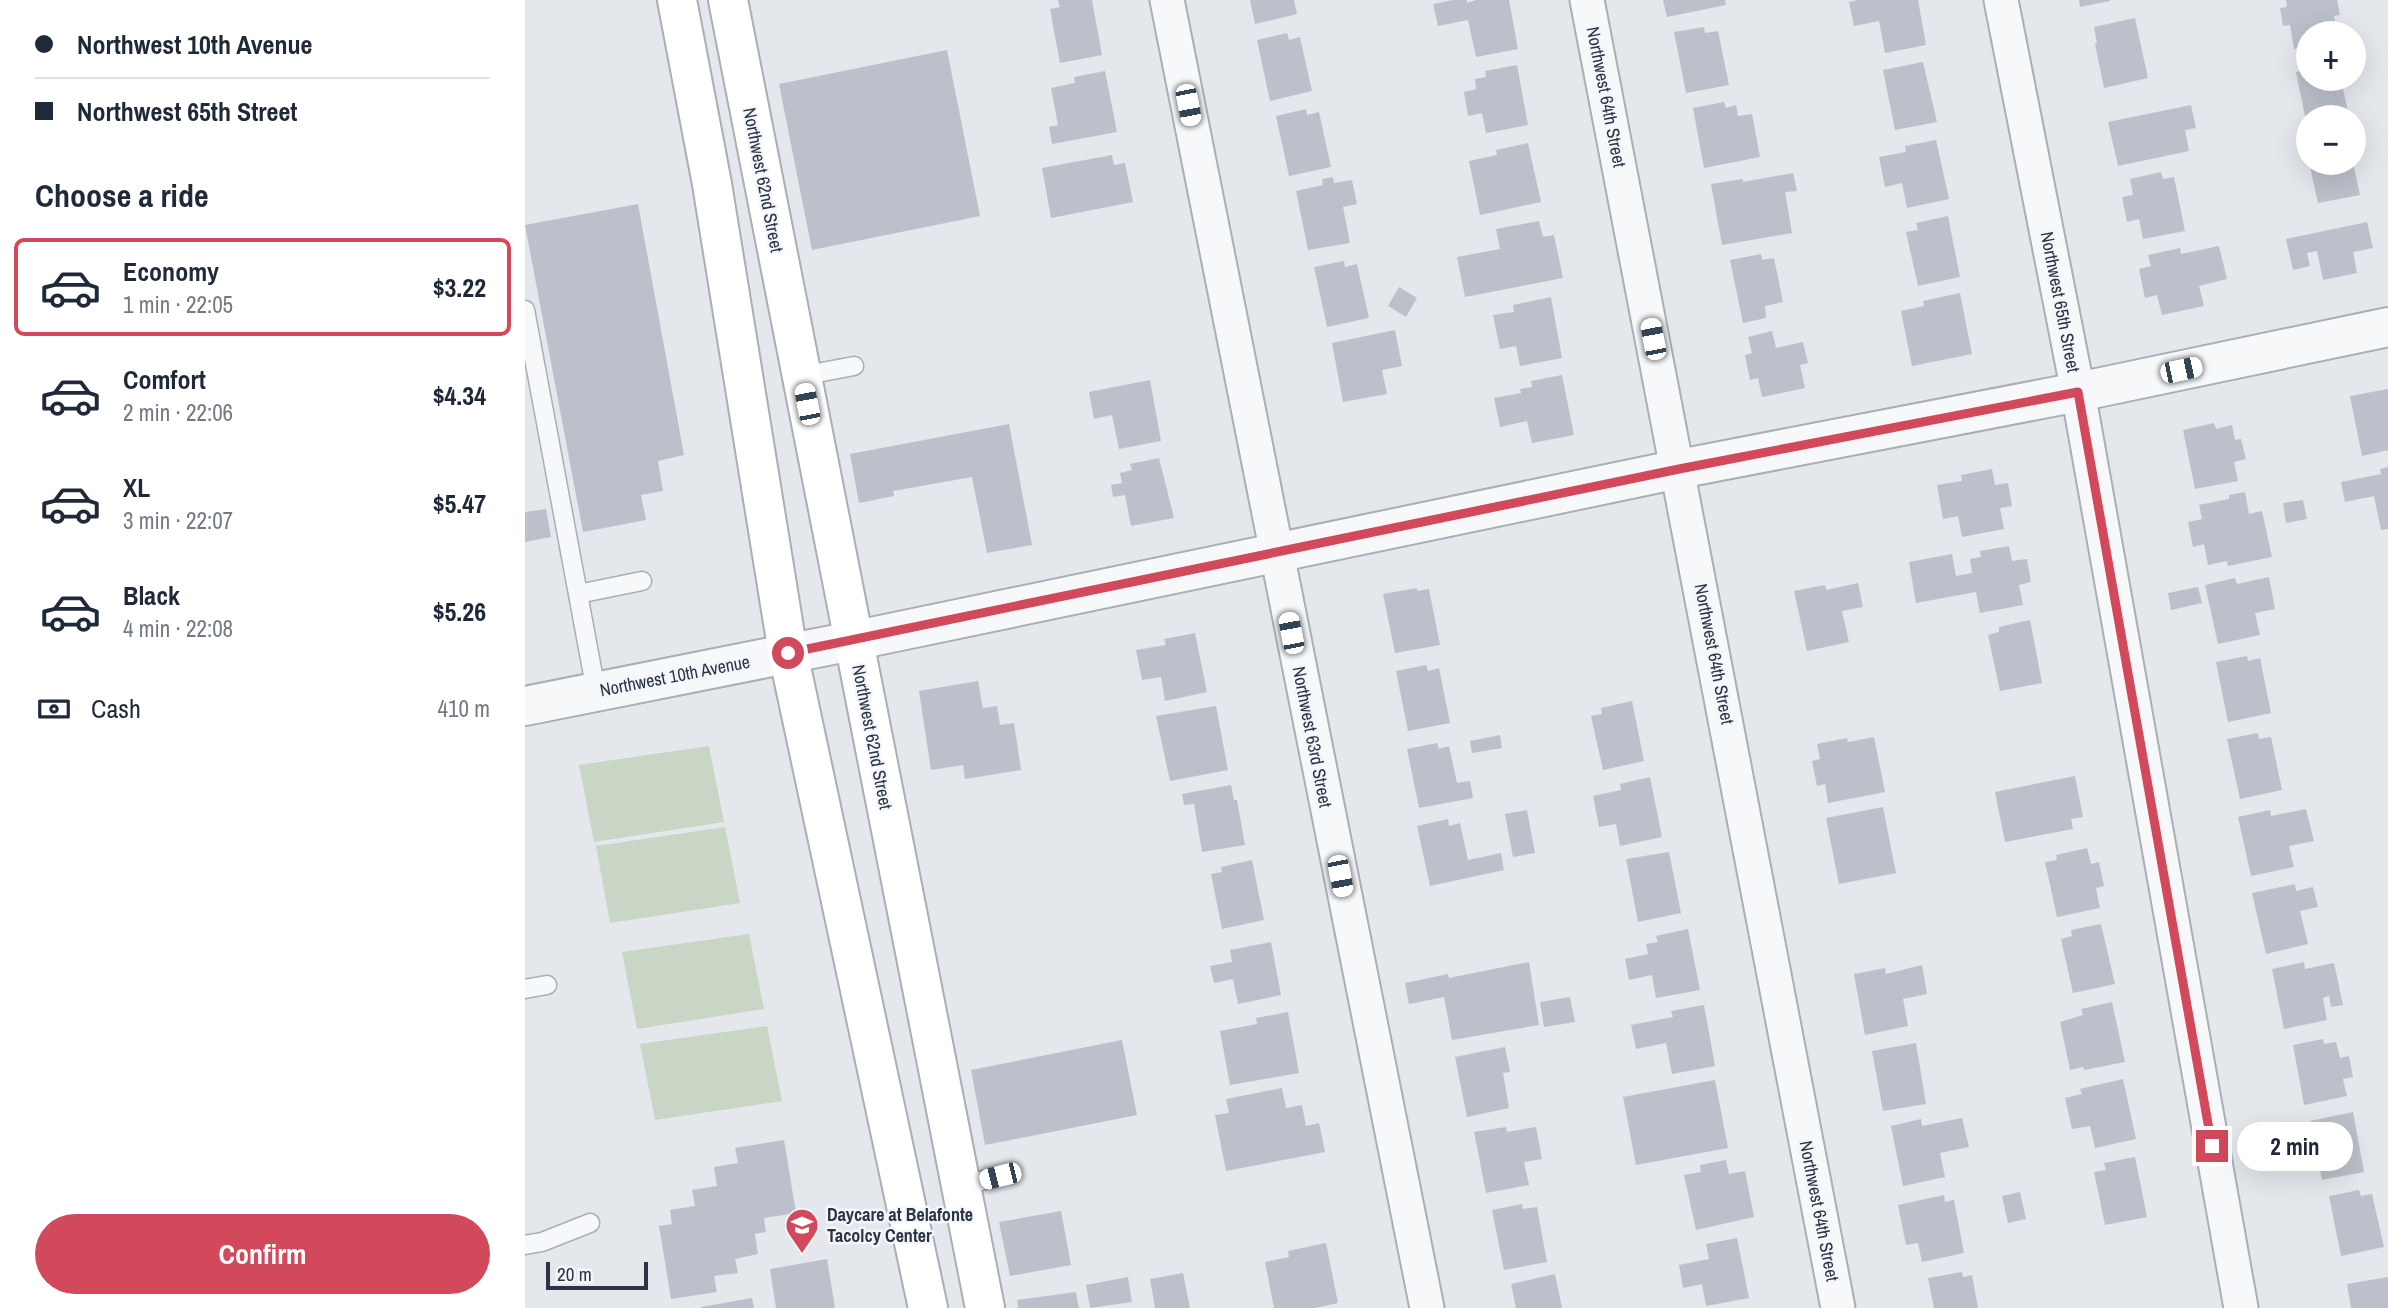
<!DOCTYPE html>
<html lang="en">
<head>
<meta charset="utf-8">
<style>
  :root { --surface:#fff; --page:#f6f6f7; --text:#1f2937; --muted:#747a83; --line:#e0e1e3; --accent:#d1495b }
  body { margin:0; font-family:"Archivo Narrow",sans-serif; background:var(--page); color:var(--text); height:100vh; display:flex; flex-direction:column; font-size:26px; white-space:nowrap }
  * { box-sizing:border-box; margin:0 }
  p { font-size:23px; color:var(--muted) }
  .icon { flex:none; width:38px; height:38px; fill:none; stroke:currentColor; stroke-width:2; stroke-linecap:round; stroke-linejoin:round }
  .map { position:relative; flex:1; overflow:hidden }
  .side { display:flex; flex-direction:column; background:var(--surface); width:525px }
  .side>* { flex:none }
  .banner { display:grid; align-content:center; height:154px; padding:0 35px; background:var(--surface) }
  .fabs { position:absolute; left:1771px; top:21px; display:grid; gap:14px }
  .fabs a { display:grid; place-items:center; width:70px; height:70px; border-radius:50%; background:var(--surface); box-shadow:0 7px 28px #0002; font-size:35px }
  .scale { position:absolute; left:21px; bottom:18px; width:102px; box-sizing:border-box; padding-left:7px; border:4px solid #2b3445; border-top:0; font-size:19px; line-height:24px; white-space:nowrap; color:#2b3445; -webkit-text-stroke:5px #f4f6f9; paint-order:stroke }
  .end { position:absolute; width:32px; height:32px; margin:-16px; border:9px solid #d1495b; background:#fff; box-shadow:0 0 0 4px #fff }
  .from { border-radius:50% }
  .bubble { position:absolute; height:49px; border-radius:24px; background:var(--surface); box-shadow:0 7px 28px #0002; font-size:23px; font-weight:800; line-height:49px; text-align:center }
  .car { position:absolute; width:21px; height:42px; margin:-21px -10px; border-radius:9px; box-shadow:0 0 5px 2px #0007; background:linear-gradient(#fff 24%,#345 0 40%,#fff 0 76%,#345 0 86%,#fff 0) }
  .banner b { display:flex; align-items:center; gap:24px; height:66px; font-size:26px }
  .banner b+b { border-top:2px solid var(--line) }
  .banner i { width:18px; height:18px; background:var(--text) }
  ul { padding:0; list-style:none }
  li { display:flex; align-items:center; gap:21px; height:98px; margin:0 14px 10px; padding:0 21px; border:4px solid transparent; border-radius:10px }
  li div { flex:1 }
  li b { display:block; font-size:26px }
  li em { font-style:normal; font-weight:800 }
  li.current { border-color:var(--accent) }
  li>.icon { width:63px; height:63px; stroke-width:1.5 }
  h2 { padding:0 35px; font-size:32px; line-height:84px }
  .pay { display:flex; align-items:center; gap:18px; height:77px; padding:0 35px; font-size:26px }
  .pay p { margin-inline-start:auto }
  .button { display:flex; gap:14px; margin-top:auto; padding:14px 35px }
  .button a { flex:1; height:80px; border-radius:42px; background:var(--accent); color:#fff; font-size:28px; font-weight:800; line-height:80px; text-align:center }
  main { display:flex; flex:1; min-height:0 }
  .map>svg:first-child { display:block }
</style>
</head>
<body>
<main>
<section class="side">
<div class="banner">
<b><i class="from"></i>Northwest 10th Avenue</b>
<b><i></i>Northwest 65th Street</b>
</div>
<h2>Choose a ride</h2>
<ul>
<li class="current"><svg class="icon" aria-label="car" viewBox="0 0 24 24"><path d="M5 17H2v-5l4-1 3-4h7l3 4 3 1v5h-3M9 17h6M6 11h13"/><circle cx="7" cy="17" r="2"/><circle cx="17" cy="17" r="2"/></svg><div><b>Economy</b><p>1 min · 22:05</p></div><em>$3.22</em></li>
<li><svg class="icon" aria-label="car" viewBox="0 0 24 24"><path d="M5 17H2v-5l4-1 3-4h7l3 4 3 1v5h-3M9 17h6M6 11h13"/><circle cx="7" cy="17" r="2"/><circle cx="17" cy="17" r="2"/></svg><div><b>Comfort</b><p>2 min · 22:06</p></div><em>$4.34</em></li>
<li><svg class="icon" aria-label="car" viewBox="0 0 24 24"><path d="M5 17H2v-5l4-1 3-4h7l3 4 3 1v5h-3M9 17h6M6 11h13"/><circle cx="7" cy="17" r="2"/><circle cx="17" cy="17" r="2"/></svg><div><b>XL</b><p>3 min · 22:07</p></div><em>$5.47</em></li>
<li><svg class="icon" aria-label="car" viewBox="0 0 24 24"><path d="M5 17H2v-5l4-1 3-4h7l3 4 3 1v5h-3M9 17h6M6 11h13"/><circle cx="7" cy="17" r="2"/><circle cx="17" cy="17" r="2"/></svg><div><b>Black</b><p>4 min · 22:08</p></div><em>$5.26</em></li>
</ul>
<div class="pay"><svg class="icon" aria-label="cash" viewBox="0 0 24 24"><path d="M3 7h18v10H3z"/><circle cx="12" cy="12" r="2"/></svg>Cash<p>410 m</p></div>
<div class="button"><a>Confirm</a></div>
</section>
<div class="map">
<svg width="1863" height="1308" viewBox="0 0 1863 1308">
  <rect width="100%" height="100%" fill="#e4e7ec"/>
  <path fill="#c9d6c5" d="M 184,746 L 199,822 L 69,842 L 54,765 Z
    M 200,827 L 215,903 L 85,923 L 71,846 Z
    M 224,934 L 239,1009 L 112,1029 L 97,952 Z
    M 242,1026 L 257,1101 L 130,1120 L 115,1044 Z"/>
  <path fill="#bbc0ca" d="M 533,0 L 567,0 L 577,55 L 535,63 L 525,9 L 535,7 Z
    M 725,0 L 769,0 L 772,14 L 730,24 Z
    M 928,0 L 942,0 L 942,3 L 951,0 L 984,0 L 993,49 L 951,57 L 943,20 L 913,26 L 908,4 Z
    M 1138,0 L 1200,0 L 1201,5 L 1142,17 Z
    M 1334,0 L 1393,0 L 1401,45 L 1360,53 L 1354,21 L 1329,26 L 1324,2 Z
    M 1554,0 L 1585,0 L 1585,1 L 1555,7 Z
    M 1761,0 L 1812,0 L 1815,15 L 1809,16 L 1812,33 L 1783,33 L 1783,46 L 1769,49 L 1765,25 L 1758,26 L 1755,8 L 1762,7 Z
    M 1610,18 L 1623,78 L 1579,88 L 1570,44 L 1572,43 L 1569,27 Z
    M 1179,27 L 1180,33 L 1193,31 L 1204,85 L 1161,93 L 1149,32 Z
    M 762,33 L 764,40 L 775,37 L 787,91 L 745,101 L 732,40 Z
    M 422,50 L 455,216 L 287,250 L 254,84 Z
    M 1398,62 L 1412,122 L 1370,130 L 1358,70 Z
    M 992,65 L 1003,125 L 961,133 L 957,113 L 943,116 L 939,92 L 951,89 L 950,79 L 961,77 L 960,71 Z
    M 1783,69 L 1783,79 L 1816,79 L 1824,117 L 1783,117 L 1782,126 L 1771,72 Z
    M 580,71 L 592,132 L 527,144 L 524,127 L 533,125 L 526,88 L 550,83 L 549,77 Z
    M 1199,102 L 1201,108 L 1211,105 L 1213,116 L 1227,114 L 1235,157 L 1179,168 L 1168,108 Z
    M 1666,105 L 1671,128 L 1660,130 L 1664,151 L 1593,166 L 1583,122 Z
    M 781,109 L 782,115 L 794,112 L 806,167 L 764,176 L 751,116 Z
    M 1411,140 L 1424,199 L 1382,208 L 1377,183 L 1360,187 L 1354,157 L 1381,152 L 1380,146 Z
    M 1003,143 L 1016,202 L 955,215 L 944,161 L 972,155 L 971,150 Z
    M 587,155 L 589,165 L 600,163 L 608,202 L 526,218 L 517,168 Z
    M 1784,163 L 1828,163 L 1835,195 L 1793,203 Z
    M 1636,172 L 1638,179 L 1649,177 L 1660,231 L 1618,239 L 1614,219 L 1602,222 L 1597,197 L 1608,195 L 1605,179 Z
    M 1268,173 L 1272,191 L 1260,192 L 1267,233 L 1197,245 L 1186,184 L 1218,179 L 1218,182 Z
    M 808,177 L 809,183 L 827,180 L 832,204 L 818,207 L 825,243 L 783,250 L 771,191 L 798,185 L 797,179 Z
    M 113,204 L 159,455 L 133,461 L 138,491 L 116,495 L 121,520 L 58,532 L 0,225 Z
    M 1423,216 L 1435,277 L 1393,286 L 1381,232 L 1393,230 L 1391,223 Z
    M 1014,221 L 1018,237 L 1029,235 L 1038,278 L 940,297 L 932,257 L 975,249 L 971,229 Z
    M 1842,222 L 1848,248 L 1828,252 L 1832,273 L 1798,280 L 1792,251 L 1782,253 L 1785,266 L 1768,270 L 1761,239 Z
    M 1694,246 L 1702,279 L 1674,286 L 1679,306 L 1637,315 L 1632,295 L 1620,298 L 1614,269 L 1626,266 L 1623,255 L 1655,248 L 1656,254 Z
    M 1236,254 L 1237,260 L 1249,258 L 1258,302 L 1240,306 L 1241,318 L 1218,323 L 1205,260 Z
    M 819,261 L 820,267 L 832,264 L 844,318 L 802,327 L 789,267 Z
    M 874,287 L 892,298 L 881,317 L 863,306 Z
    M 1435,293 L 1447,354 L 1387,366 L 1376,311 L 1399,306 L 1398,301 Z
    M 1026,297 L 1037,358 L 995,366 L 991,346 L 975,349 L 968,315 L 989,312 L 988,305 Z
    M 870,330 L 877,366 L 857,370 L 862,394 L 818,402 L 807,343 Z
    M 1247,331 L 1251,348 L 1278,342 L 1283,363 L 1275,365 L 1280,388 L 1237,397 L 1233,378 L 1225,380 L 1220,355 L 1227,353 L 1223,337 Z
    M 1037,375 L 1049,435 L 1007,443 L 1002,421 L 975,427 L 969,398 L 996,393 L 995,389 L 1007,387 L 1006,381 Z
    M 625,380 L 636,441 L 594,449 L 587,415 L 569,419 L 564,392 Z
    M 1863,389 L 1863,450 L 1837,456 L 1825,396 Z
    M 1689,423 L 1691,429 L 1707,425 L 1710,440 L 1716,439 L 1721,459 L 1709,462 L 1713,481 L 1670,489 L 1658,430 Z
    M 484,424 L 507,545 L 462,553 L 447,477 L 368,491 L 369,496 L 334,503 L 325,454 Z
    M 634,458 L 649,518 L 606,526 L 600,495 L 588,497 L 586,485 L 597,483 L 595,473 L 607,470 L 605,464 Z
    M 1863,467 L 1863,529 L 1856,530 L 1849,496 L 1820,502 L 1816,482 L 1856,474 L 1855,469 Z
    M 1467,469 L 1470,485 L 1483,483 L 1487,506 L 1475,508 L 1479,529 L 1437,537 L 1433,516 L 1418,519 L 1412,485 L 1437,481 L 1436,475 Z
    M 1720,492 L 1724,514 L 1737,511 L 1747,557 L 1703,566 L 1702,561 L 1683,565 L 1679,544 L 1668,547 L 1663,522 L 1677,519 L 1674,505 L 1704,499 L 1704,495 Z
    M 1778,500 L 1782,519 L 1761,523 L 1758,503 Z
    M 21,509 L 26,537 L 0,542 L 0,512 Z
    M 1484,546 L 1487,561 L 1502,559 L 1506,582 L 1494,585 L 1498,605 L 1455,613 L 1451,592 L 1391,603 L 1384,562 L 1427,554 L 1431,576 L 1447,573 L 1445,559 L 1456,557 L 1455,551 Z
    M 1744,577 L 1750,609 L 1730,613 L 1735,635 L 1693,644 L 1680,585 L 1710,578 L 1712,584 Z
    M 1333,583 L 1338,607 L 1317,611 L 1324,642 L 1282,651 L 1269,591 L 1300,585 L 1301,590 Z
    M 1673,587 L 1677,603 L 1646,610 L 1643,593 Z
    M 892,588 L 892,591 L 904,589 L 915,645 L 870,653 L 858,594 Z
    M 1505,620 L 1517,683 L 1475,691 L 1463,635 L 1474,632 L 1474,627 Z
    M 670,633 L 682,692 L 640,701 L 636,677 L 617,680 L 611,650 L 641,645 L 639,639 Z
    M 1722,656 L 1723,661 L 1735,658 L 1746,713 L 1703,722 L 1691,662 Z
    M 901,665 L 903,671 L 914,668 L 925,723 L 883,731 L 871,671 Z
    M 453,681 L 458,708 L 472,706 L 475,725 L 489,723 L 496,770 L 440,779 L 438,765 L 406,770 L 394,691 Z
    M 1107,701 L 1119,761 L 1078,770 L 1066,716 L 1077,714 L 1076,708 Z
    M 691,706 L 703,770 L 645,781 L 631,716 Z
    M 1733,733 L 1734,739 L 1746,737 L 1757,790 L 1715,799 L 1702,739 Z
    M 975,735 L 977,748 L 947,753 L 945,741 Z
    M 1349,737 L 1360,792 L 1303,803 L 1300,784 L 1292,786 L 1287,761 L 1295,759 L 1292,744 L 1322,738 L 1323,742 Z
    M 912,743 L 914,749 L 924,746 L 932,783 L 945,781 L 948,798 L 894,808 L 882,749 Z
    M 1550,776 L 1558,817 L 1546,819 L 1548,829 L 1480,842 L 1470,792 Z
    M 1125,777 L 1137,837 L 1095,846 L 1091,824 L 1074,827 L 1068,796 L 1096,790 L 1095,784 Z
    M 706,785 L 709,800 L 712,800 L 720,845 L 677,852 L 669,804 L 659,805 L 657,794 Z
    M 1358,807 L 1371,873 L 1314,884 L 1301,818 Z
    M 1781,809 L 1789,841 L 1764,846 L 1769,867 L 1726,876 L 1713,817 L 1745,810 L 1746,816 Z
    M 1002,810 L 1010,853 L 988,857 L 980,814 Z
    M 923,819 L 924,826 L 935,823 L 943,860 L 976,853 L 979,870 L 905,886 L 892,826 Z
    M 1562,848 L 1566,864 L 1574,862 L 1579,886 L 1571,888 L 1575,908 L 1532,917 L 1520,862 L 1532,860 L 1531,855 Z
    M 1144,852 L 1156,913 L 1113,922 L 1101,859 Z
    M 727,860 L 739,920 L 697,929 L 686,874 L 697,872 L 696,867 Z
    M 1770,884 L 1771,891 L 1788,887 L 1793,907 L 1775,911 L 1783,944 L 1741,954 L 1727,893 Z
    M 1576,924 L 1590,984 L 1548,993 L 1536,939 L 1547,936 L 1546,930 Z
    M 1163,929 L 1175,990 L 1131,998 L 1127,975 L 1104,980 L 1100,959 L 1123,954 L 1121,944 L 1133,942 L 1131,936 Z
    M 746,942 L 756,995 L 713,1004 L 708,979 L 689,983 L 685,966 L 707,962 L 705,950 Z
    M 1004,962 L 1014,1025 L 927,1040 L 919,997 L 884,1004 L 880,983 L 923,974 L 924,978 Z
    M 1779,962 L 1780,969 L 1809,963 L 1818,1005 L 1806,1007 L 1804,996 L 1798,998 L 1802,1020 L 1759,1029 L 1747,969 Z
    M 1397,965 L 1402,994 L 1378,999 L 1383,1026 L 1340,1035 L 1329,974 L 1360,968 L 1361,974 Z
    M 1045,997 L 1050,1022 L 1019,1027 L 1015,1002 Z
    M 1587,1002 L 1600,1062 L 1559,1070 L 1558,1067 L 1545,1070 L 1535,1022 L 1558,1015 L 1556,1009 Z
    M 1179,1005 L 1190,1066 L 1147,1074 L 1141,1043 L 1111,1049 L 1106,1025 L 1148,1017 L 1146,1011 Z
    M 763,1012 L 774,1073 L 705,1085 L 695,1031 L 732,1024 L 731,1018 Z
    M 1798,1039 L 1799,1044 L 1811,1042 L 1815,1058 L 1824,1056 L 1828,1077 L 1818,1079 L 1822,1096 L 1779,1105 L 1768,1045 Z
    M 597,1040 L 612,1115 L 460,1145 L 446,1070 Z
    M 1391,1043 L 1401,1104 L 1358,1111 L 1347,1051 Z
    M 980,1047 L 985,1072 L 978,1073 L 984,1108 L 942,1117 L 930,1057 Z
    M 1598,1079 L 1611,1139 L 1570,1148 L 1565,1126 L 1547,1129 L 1540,1098 L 1557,1094 L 1555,1089 Z
    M 1190,1080 L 1203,1148 L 1111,1165 L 1098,1097 Z
    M 757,1088 L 761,1108 L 777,1105 L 781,1126 L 794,1123 L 800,1152 L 701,1171 L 690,1115 L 704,1113 L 701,1099 Z
    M 1828,1112 L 1839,1172 L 1797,1180 L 1785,1121 Z
    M 1437,1118 L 1444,1147 L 1415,1153 L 1420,1177 L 1378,1186 L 1366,1126 L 1396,1119 L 1397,1126 Z
    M 981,1127 L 982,1132 L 1011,1127 L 1017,1159 L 999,1162 L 1004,1185 L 961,1193 L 949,1132 Z
    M 259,1140 L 271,1213 L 239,1218 L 241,1232 L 230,1234 L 233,1254 L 210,1259 L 213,1273 L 189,1276 L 192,1292 L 146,1299 L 134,1226 L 147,1224 L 145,1210 L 170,1206 L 167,1190 L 192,1186 L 189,1167 L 213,1163 L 210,1148 Z
    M 1610,1157 L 1622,1217 L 1580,1225 L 1569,1172 L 1581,1170 L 1579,1163 Z
    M 1201,1160 L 1204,1174 L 1220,1171 L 1229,1217 L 1171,1230 L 1159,1175 L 1176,1172 L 1175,1165 Z
    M 1834,1190 L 1836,1196 L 1847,1194 L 1859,1247 L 1816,1256 L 1804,1196 Z
    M 1495,1192 L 1501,1219 L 1483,1223 L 1477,1196 Z
    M 1419,1195 L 1420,1202 L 1429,1200 L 1439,1253 L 1397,1262 L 1393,1243 L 1381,1245 L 1373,1205 Z
    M 997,1204 L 998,1209 L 1012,1207 L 1022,1262 L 979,1270 L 967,1210 Z
    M 536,1211 L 546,1265 L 485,1276 L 474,1222 Z
    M 1212,1238 L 1224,1298 L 1181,1306 L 1177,1284 L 1158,1288 L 1154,1265 L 1184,1259 L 1181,1244 Z
    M 801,1243 L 813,1303 L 790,1308 L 749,1308 L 740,1262 L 764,1257 L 763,1251 Z
    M 302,1259 L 310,1308 L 251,1308 L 245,1269 Z
    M 1437,1272 L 1438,1277 L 1447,1275 L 1453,1308 L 1409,1308 L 1403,1278 Z
    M 658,1273 L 665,1308 L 630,1308 L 625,1279 Z
    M 1030,1274 L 1037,1308 L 991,1308 L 986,1284 Z
    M 603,1277 L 607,1302 L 565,1308 L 561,1285 Z
    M 1863,1277 L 1863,1308 L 1826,1308 L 1822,1284 Z
    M 551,1292 L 554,1308 L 493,1308 L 492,1300 Z
    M 227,1298 L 229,1308 L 176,1308 L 176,1307 Z"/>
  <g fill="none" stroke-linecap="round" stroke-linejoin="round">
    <defs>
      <path id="service" d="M 0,310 L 53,594
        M 276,376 L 329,366
        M 71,691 L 53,594 L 117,581
        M 0,989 L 22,985
        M 436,1186 L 475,1176
        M 0,1245 L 17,1242 L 65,1223"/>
      <path id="minor" d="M 642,0 L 902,1308
        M 1062,0 L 1313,1308
        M 1476,0 L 1553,392 L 1716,1308"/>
      <path id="tertiary" d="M 0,706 L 327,641 L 1154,469 L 1553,392 L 1863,327"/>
      <path id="secondary" d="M 152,0 L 187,184 L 263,653 L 403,1308
        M 203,0 L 460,1308"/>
    </defs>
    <use href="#service" stroke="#a9aeb7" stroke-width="21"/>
    <use href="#minor" stroke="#a9aeb7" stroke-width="37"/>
    <use href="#tertiary" stroke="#a9aeb7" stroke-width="42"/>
    <use href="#secondary" stroke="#a9aeb7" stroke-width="42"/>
    <use href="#service" stroke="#f7f8fa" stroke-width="18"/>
    <use href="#minor" stroke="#f7f8fa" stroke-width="33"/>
    <use href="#tertiary" stroke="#f7f8fa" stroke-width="38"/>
    <use href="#secondary" stroke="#fff" stroke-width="38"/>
  </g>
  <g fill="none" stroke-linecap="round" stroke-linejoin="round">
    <path stroke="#d1495b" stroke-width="9" d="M 263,653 L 1154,469 L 1553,392 L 1687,1146"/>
  </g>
  <defs>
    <symbol id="school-pin" viewBox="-11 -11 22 30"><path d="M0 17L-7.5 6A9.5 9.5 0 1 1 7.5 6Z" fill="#d1495b" stroke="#f4f6f9"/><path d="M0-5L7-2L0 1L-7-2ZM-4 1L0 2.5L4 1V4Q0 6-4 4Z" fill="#fff"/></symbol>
  </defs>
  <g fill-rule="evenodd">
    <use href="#school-pin" x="258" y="1206" width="38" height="52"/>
  </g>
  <g text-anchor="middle" stroke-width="5" stroke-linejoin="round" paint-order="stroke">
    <g font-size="18" fill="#2b3445" stroke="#f4f6f9">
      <text transform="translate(1081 97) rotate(79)" y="6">Northwest 64th Street</text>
      <text transform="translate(238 180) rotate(79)" y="6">Northwest 62nd Street</text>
      <text transform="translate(1535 302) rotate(79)" y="6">Northwest 65th Street</text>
      <text transform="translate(1189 654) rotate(79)" y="6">Northwest 64th Street</text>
      <text transform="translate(150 676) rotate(-11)" y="6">Northwest 10th Avenue</text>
      <text transform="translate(347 737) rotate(79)" y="6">Northwest 62nd Street</text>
      <text transform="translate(787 737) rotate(79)" y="6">Northwest 63rd Street</text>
      <text transform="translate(1294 1211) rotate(79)" y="6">Northwest 64th Street</text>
    </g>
    <g font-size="18" font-weight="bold" fill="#2b3445" stroke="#f4f6f9" text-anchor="start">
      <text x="302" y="1221">Daycare at Belafonte<tspan x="302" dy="21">Tacolcy Center</tspan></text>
    </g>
  </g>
</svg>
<div class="fabs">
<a>+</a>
<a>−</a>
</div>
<div class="scale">20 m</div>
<i class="end from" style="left:263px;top:653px"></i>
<i class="end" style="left:1687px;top:1146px"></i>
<div class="bubble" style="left:1712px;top:1122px;width:116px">2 min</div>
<i class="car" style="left:663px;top:105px;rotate:169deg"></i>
<i class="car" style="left:1128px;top:339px;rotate:349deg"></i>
<i class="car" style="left:1656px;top:370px;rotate:78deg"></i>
<i class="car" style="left:282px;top:404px;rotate:349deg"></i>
<i class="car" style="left:766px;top:633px;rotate:349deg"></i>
<i class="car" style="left:815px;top:876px;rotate:169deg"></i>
<i class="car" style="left:475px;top:1176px;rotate:256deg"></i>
</div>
</main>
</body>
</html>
